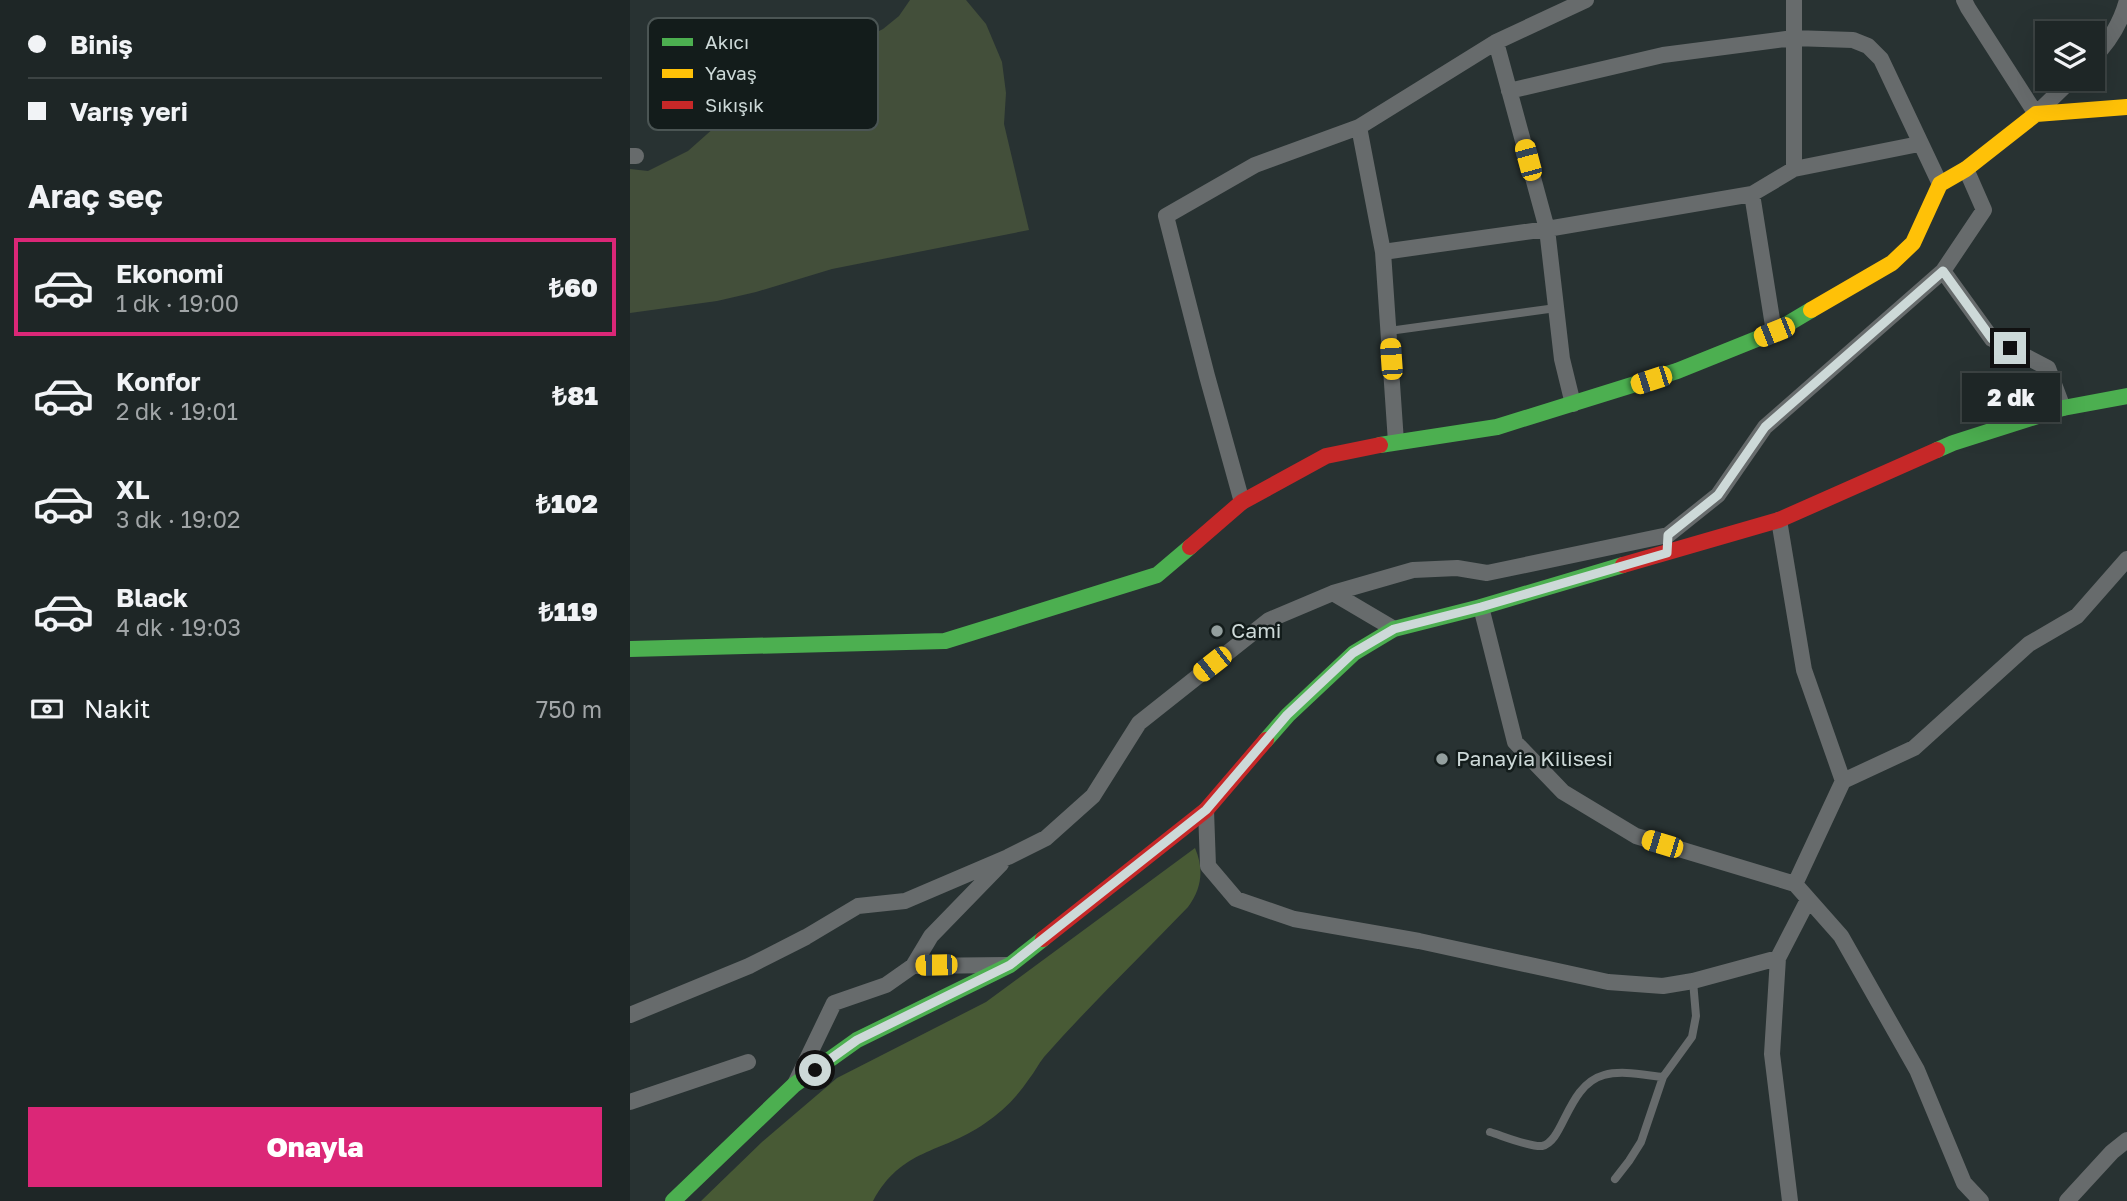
<!DOCTYPE html>
<html lang="tr">
<head>
<meta charset="utf-8">
<style>
  :root { --surface:#1e2626; --page:#262e2e; --text:#f1f3f6; --muted:#a1a5a7; --line:#3c4343; --accent:#db2777 }
  body { margin:0; font-family:"Golos Text",sans-serif; background:var(--page); color:var(--text); height:100vh; display:flex; flex-direction:column; font-size:26px; white-space:nowrap }
  * { box-sizing:border-box; margin:0 }
  p { font-size:23px; color:var(--muted) }
  .icon { flex:none; width:38px; height:38px; fill:none; stroke:currentColor; stroke-width:2; stroke-linecap:round; stroke-linejoin:round }
  .map { position:relative; flex:1; overflow:hidden }
  .drawer { display:flex; flex-direction:column; background:var(--surface); width:630px }
  .drawer>* { flex:none }
  .guide { display:grid; align-content:center; height:154px; padding:0 28px; background:var(--surface) }
  .fabs { position:absolute; left:1405px; top:21px; display:grid; gap:14px }
  .fabs a { display:grid; place-items:center; width:70px; height:70px; border-radius:0px; background:var(--surface); box-shadow:0 7px 28px #0002,0 0 0 2px var(--line); font-size:35px }
  .end { position:absolute; width:32px; height:32px; margin:-16px; border:9px solid #cdd9d8; background:#111; box-shadow:0 0 0 4px #111 }
  .from { border-radius:50% }
  .bubble { position:absolute; height:49px; border-radius:0px; background:var(--surface); box-shadow:0 7px 28px #0002,0 0 0 2px var(--line); font-size:23px; font-weight:800; line-height:49px; text-align:center }
  .car { position:absolute; width:21px; height:42px; margin:-21px -10px; border-radius:9px; box-shadow:0 0 5px 2px #0007; background:linear-gradient(#f5c518 24%,#345 0 40%,#f5c518 0 76%,#345 0 86%,#f5c518 0) }
  .guide b { display:flex; align-items:center; gap:24px; height:66px; font-size:26px }
  .guide b+b { border-top:2px solid var(--line) }
  .guide i { width:18px; height:18px; background:var(--text) }
  ul { padding:0; list-style:none }
  li { display:flex; align-items:center; gap:21px; height:98px; margin:0 14px 10px; padding:0 14px; border:4px solid transparent; border-radius:0px }
  li div { flex:1 }
  li b { display:block; font-size:26px }
  li em { font-style:normal; font-weight:800 }
  li.selected { border-color:var(--accent) }
  li>.icon { width:63px; height:63px; stroke-width:1.5 }
  h2 { padding:0 28px; font-size:32px; line-height:84px }
  .pay { display:flex; align-items:center; gap:18px; height:77px; padding:0 28px; font-size:26px }
  .pay p { margin-inline-start:auto }
  .primary-button { display:flex; gap:14px; margin-top:auto; padding:14px 28px }
  .primary-button a { flex:1; height:80px; border-radius:0px; background:var(--accent); color:#fff; font-size:28px; font-weight:800; line-height:80px; text-align:center }
  main { display:flex; flex:1; min-height:0 }
  .map>svg:first-child { display:block }
</style>
</head>
<body>
<main>
<section class="drawer">
<div class="guide">
<b><i class="from"></i>Biniş</b>
<b><i></i>Varış yeri</b>
</div>
<h2>Araç seç</h2>
<ul>
<li class="selected"><svg class="icon" aria-label="car" viewBox="0 0 24 24"><path d="M5 17H2v-5l4-1 3-4h7l3 4 3 1v5h-3M9 17h6M6 11h13"/><circle cx="7" cy="17" r="2"/><circle cx="17" cy="17" r="2"/></svg><div><b>Ekonomi</b><p>1 dk · 19:00</p></div><em>₺60</em></li>
<li><svg class="icon" aria-label="car" viewBox="0 0 24 24"><path d="M5 17H2v-5l4-1 3-4h7l3 4 3 1v5h-3M9 17h6M6 11h13"/><circle cx="7" cy="17" r="2"/><circle cx="17" cy="17" r="2"/></svg><div><b>Konfor</b><p>2 dk · 19:01</p></div><em>₺81</em></li>
<li><svg class="icon" aria-label="car" viewBox="0 0 24 24"><path d="M5 17H2v-5l4-1 3-4h7l3 4 3 1v5h-3M9 17h6M6 11h13"/><circle cx="7" cy="17" r="2"/><circle cx="17" cy="17" r="2"/></svg><div><b>XL</b><p>3 dk · 19:02</p></div><em>₺102</em></li>
<li><svg class="icon" aria-label="car" viewBox="0 0 24 24"><path d="M5 17H2v-5l4-1 3-4h7l3 4 3 1v5h-3M9 17h6M6 11h13"/><circle cx="7" cy="17" r="2"/><circle cx="17" cy="17" r="2"/></svg><div><b>Black</b><p>4 dk · 19:03</p></div><em>₺119</em></li>
</ul>
<div class="pay"><svg class="icon" aria-label="cash" viewBox="0 0 24 24"><path d="M3 7h18v10H3z"/><circle cx="12" cy="12" r="2"/></svg>Nakit<p>750 m</p></div>
<div class="primary-button"><a>Onayla</a></div>
</section>
<div class="map">
<svg width="1497" height="1201" viewBox="0 0 1497 1201">
  <rect width="100%" height="100%" fill="#283232"/>
  <path fill="#434f3a" d="M 280,0 L 336,0 L 356,24 L 372,62 L 376,93 L 374,124 L 399,230 L 202,269 L 126,292 L 87,301 L 0,313 L 0,169 L 18,171 L 58,151 L 130,87 L 149,74 L 191,52 L 235,38 L 253,29 L 269,16 Z"/>
  <path fill="#485a35" d="M 565,848 C 574,869 572,888 558,907 C 510,957 460,1005 414,1057 C 408,1064 405,1072 399,1079 C 387,1097 372,1112 354,1124 C 310,1154 272,1148 243,1201 L 71,1201 L 132,1142 L 207,1078 L 356,1002 Z"/>
  <g fill="none" stroke-linecap="round" stroke-linejoin="round">
    <path stroke="#676b6c" stroke-width="8" d="M 759,331 L 926,308
      M 860,1132 C 873,1136 899,1147 912,1146 C 934,1142 937,1085 974,1075 C 992,1070 1014,1075 1033,1077
      M 985,1179 L 999,1161 L 1011,1142 L 1033,1077 L 1062,1037 L 1066,1016 L 1063,981"/>
    <path stroke="#676b6c" stroke-width="16" d="M 1334,0 L 1338,8 L 1406,114 L 1442,79
      M 866,42 L 917,229 L 932,359 L 943,404
      M 1463,58 C 1480,41 1491,23 1497,0
      M 879,91 L 1033,55 L 1163,38 L 1223,40 L 1238,46 L 1251,59 L 1310,184
      M 729,127 L 753,252 L 766,442
      M 0,156 L 6,156
      M 1164,169 L 1164,0
      M 1122,194 L 1144,332
      M 753,252 L 917,229 L 1122,194 L 1164,169 L 1289,144
      M 1313,271 L 1362,339 L 1418,368 L 1433,408
      M 612,502 L 577,376 L 536,216 L 625,165 L 729,127 L 866,42 L 956,0
      M 1149,520 L 1174,670 L 1213,781
      M 703,593 L 783,570 L 827,568 L 857,573 L 1038,535 L 1088,495 L 1135,427 L 1313,271 L 1354,210 L 1336,169
      M 851,607 L 885,742 L 933,792 L 1006,836 L 1165,884 L 1211,936 L 1287,1070 L 1334,1183 L 1351,1201
      M 576,810 L 578,866 L 606,899 L 664,919 L 789,941 L 978,982 L 1033,986 L 1063,981 L 1148,958
      M 371,864 L 301,936 L 283,966 L 377,965
      M 1165,884 L 1213,781 L 1284,748 L 1399,644 L 1447,616 L 1497,559
      M 0,1015 L 119,966 L 176,937 L 228,906 L 275,901 L 378,857 L 416,838 L 463,796 L 509,723 L 639,620 L 703,593 L 764,629
      M 166,1082 L 204,1003 L 256,985 L 283,966
      M 0,1102 L 118,1062
      M 1160,1201 L 1142,1054 L 1148,958 L 1178,900
      M 1437,1201 L 1482,1152 L 1497,1140"/>
    <path stroke="#4caf50" stroke-width="16" d="M 750,445 L 867,427 L 1047,371 L 1144,332 L 1181,310
      M 1307,450 L 1323,443 L 1433,408 L 1497,396
      M 0,649 L 315,641 L 527,575 L 560,547
      M 636,740 L 658,715 L 724,653 L 764,629 L 851,607 L 993,565
      M 43,1201 L 164,1085 L 227,1040 L 380,965 L 413,939"/>
    <path stroke="#ffc107" stroke-width="16" d="M 1181,310 L 1262,263 L 1283,243 L 1310,184 L 1336,169 L 1406,114 L 1497,107"/>
    <path stroke="#c62828" stroke-width="16" d="M 560,547 L 612,502 L 696,456 L 750,445
      M 993,565 L 1149,520 L 1307,450
      M 413,939 L 576,810 L 636,740"/>
  </g>
  <g fill="none" stroke-linecap="round" stroke-linejoin="round">
    <path stroke="#cdd9d8" stroke-width="9" d="M 185,1070 L 227,1040 L 380,965 L 576,810 L 657,715 L 723,653 L 764,629 L 851,607 L 1037,553 L 1038,535 L 1088,495 L 1135,427 L 1313,271 L 1362,339 L 1380,348"/>
  </g>
  <g fill="#939f9e" stroke="#131c1b" stroke-width="2.5">
    <circle cx="587" cy="631" r="7"/>
    <circle cx="812" cy="759" r="7"/>
  </g>
  <g text-anchor="middle" stroke-width="5" stroke-linejoin="round" paint-order="stroke">
    <g font-size="21" fill="#cdd9d8" stroke="#131c1b" text-anchor="start">
      <text x="601" y="638">Cami</text>
      <text x="826" y="766">Panayia Kilisesi</text>
    </g>
  </g>
  <rect x="18" y="18" width="230" height="112" rx="10" fill="#131c1b" stroke="#4b5554" stroke-width="2"/>
  <rect x="32" y="38" width="31" height="8" fill="#4caf50"/>
  <rect x="32" y="69" width="31" height="9" fill="#ffc107"/>
  <rect x="32" y="101" width="31" height="8" fill="#c62828"/>
  <g font-size="19" fill="#cdd9d8">
    <text x="75" y="49">Akıcı</text>
    <text x="75" y="80">Yavaş</text>
    <text x="75" y="112">Sıkışık</text>
  </g>
</svg>
<div class="fabs">
<a><svg class="icon" aria-label="layers" viewBox="0 0 24 24"><path d="M12 4l9 5-9 5-9-5zM3 14l9 5 9-5"/></svg></a>
</div>
<i class="end from" style="left:185px;top:1070px"></i>
<i class="end" style="left:1380px;top:348px"></i>
<div class="bubble" style="left:1332px;top:373px;width:98px">2 dk</div>
<i class="car" style="left:898px;top:160px;rotate:345deg"></i>
<i class="car" style="left:1144px;top:332px;rotate:248deg"></i>
<i class="car" style="left:761px;top:359px;rotate:356deg"></i>
<i class="car" style="left:1021px;top:380px;rotate:252deg"></i>
<i class="car" style="left:582px;top:664px;rotate:232deg"></i>
<i class="car" style="left:1032px;top:844px;rotate:287deg"></i>
<i class="car" style="left:306px;top:965px;rotate:269deg"></i>
</div>
</main>
</body>
</html>
